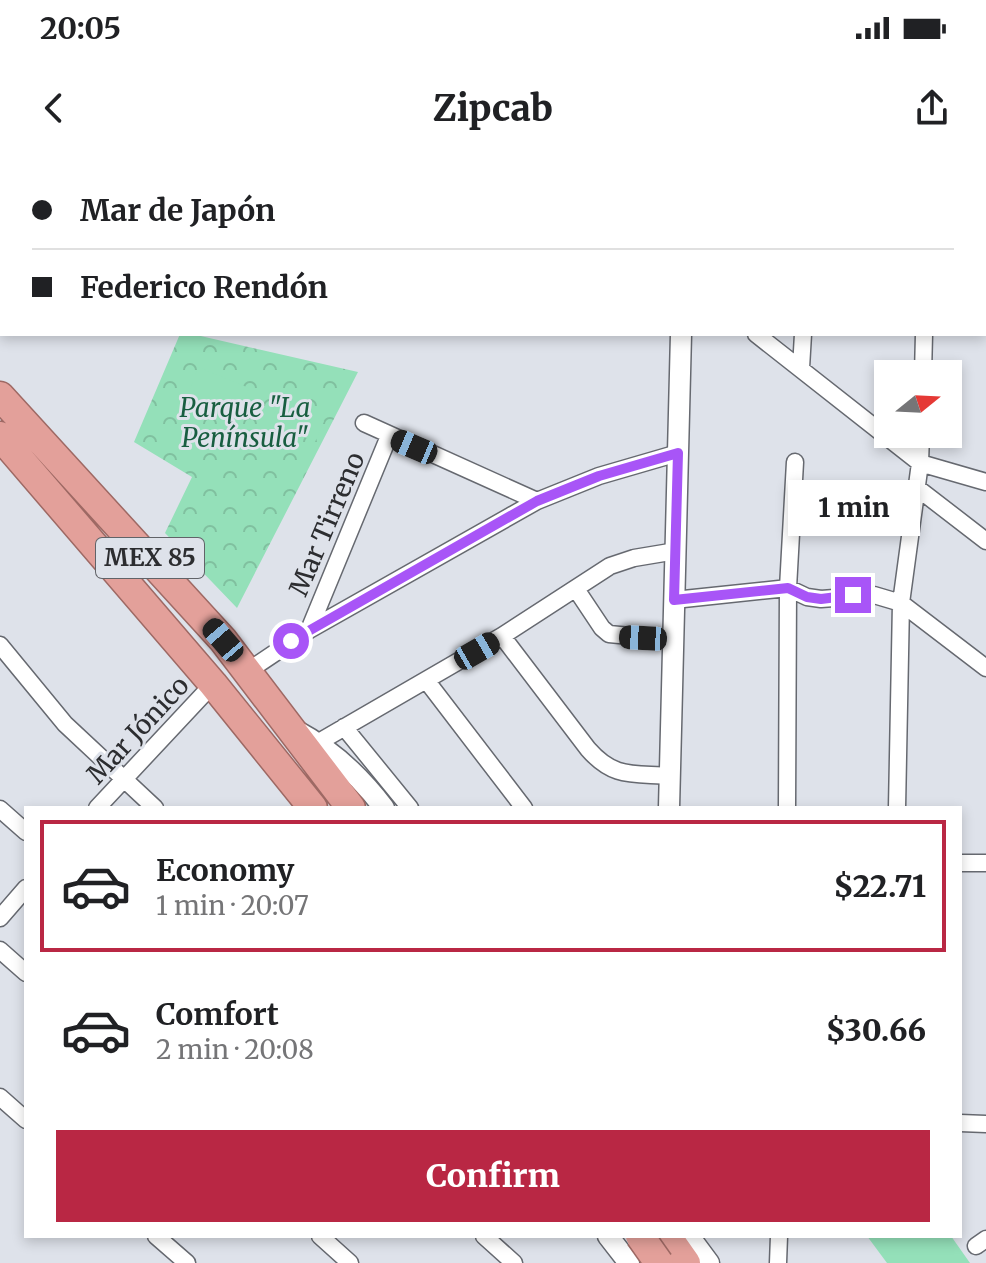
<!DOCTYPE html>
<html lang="en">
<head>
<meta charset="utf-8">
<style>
  :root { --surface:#fff; --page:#f6f6f6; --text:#202124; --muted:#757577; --line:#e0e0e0; --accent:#b92744 }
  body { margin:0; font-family:Merriweather,serif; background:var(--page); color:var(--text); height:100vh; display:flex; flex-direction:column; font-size:30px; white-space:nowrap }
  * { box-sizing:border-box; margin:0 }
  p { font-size:26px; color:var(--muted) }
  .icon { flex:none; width:44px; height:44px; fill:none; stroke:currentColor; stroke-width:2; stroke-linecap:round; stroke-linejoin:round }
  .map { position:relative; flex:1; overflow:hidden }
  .side { position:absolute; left:24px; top:646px; width:938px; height:432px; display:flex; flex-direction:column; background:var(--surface); border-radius:0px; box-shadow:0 4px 12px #0003 }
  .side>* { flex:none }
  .top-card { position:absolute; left:0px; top:0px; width:986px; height:176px; box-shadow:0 4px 12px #0003; display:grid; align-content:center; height:176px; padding:0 32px; background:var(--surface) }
  .needle { width:52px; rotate:72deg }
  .buttons { position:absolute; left:874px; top:200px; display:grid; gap:16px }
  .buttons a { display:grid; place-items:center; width:88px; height:88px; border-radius:0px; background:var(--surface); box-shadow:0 4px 12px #0003; font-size:40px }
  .end { position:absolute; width:36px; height:36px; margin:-18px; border:10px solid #a855f7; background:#fff; box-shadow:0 0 0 4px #fff }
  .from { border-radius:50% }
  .bubble { position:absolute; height:56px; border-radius:0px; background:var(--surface); box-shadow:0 4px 12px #0003; font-size:26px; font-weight:800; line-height:56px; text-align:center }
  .car { position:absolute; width:24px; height:48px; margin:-24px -12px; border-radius:10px; box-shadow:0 0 6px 2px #0007; background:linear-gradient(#222 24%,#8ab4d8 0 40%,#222 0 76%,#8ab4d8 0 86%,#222 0) }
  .top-card b { display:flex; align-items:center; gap:28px; height:76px; font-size:30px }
  .top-card b+b { border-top:2px solid var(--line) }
  .top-card i { width:20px; height:20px; background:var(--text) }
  ul { padding:14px 0 0; list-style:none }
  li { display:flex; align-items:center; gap:24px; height:132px; margin:0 16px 12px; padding:0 16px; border:4px solid transparent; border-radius:0px }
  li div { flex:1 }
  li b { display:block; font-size:30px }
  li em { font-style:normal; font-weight:800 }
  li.active { border-color:var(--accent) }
  li>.icon { width:72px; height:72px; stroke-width:1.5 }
  .button { display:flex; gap:16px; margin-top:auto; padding:16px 32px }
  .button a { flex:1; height:92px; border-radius:0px; background:var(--accent); color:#fff; font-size:32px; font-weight:800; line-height:92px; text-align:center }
  .status { display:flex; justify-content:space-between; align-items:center; height:56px; padding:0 40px; background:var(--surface); direction:ltr }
  .status svg { height:22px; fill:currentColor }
  header { display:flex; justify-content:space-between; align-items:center; height:104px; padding:0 32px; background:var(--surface); font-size:36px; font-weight:800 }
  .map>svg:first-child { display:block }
</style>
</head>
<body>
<div class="status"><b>20:05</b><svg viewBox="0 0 49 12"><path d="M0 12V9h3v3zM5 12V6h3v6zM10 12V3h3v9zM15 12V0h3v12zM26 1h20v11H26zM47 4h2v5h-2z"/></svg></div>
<header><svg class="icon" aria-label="back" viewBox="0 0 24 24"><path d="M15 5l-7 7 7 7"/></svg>Zipcab<svg class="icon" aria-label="share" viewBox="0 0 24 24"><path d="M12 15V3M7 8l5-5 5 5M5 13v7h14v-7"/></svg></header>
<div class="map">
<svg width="986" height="1103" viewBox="0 0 986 1103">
  <defs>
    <pattern id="forest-crowns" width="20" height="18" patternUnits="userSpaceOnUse" patternTransform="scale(2)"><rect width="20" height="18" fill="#94e0b9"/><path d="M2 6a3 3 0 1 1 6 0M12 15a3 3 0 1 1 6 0" fill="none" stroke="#80c09f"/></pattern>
  </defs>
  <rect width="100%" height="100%" fill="#dee2ea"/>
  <path fill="url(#forest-crowns)" d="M 180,174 L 192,174 L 358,212 L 237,448 L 165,373 L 192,317 L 134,282 Z"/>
  <path fill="#94e0b9" d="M 198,207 L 249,228 L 240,250 L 190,230 Z
    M 279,242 L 324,261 L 315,282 L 271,263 Z
    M 867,1076 L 951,1076 L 970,1103 L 887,1103 Z"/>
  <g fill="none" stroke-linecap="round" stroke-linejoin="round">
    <defs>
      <path id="minor" d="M 113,0 L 116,2
        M 523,0 L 527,2
        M 80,2 L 81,0
        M 564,2 L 564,0
        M 816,2 L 816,0
        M 930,2 L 930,0
        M 984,10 L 986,10
        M 0,11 L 2,13
        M 0,124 L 2,122
        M 756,174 L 920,303 L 986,322
        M 801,208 L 803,174
        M 923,214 L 924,174
        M 364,263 L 537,341
        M 916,327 L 986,381
        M 576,429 L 602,468 L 609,474 L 672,480
        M 674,440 L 788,428 L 807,437 L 821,439 L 874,435 L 901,443 L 986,508
        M 309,470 L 389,276
        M 502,476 L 588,589 C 614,619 633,613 670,616
        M 0,485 L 65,564 L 155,648
        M 248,511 L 309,470 L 537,341 L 599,316 L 678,293
        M 426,520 L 524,648
        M 344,567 L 410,648
        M 319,582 L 502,476 L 610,406 L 634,398 L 676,391
        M 97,648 L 213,524
        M 787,648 L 788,428 L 795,302
        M 897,648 L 901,443 L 920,303 L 921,274
        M 0,649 L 26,672
        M 960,703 L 986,703
        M 0,758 L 26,728
        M 0,790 L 26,813
        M 0,937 L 26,960
        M 960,963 L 986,964
        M 156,1076 L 187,1103
        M 320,1076 L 350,1103
        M 484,1076 L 514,1103
        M 976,1086 L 986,1079
        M 778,1103 L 779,1076"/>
      <path id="tertiary" d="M 684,2 L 684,0
        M 295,570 C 331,589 359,615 384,648
        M 669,648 L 681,174
        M 608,1076 L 629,1103
        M 689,1076 L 709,1103"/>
      <path id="trunk" d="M 0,236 L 223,480 L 351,648
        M 0,276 L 213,524 L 313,648
        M 667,1076 L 686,1103"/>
    </defs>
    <use href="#minor" stroke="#666970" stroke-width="19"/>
    <use href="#tertiary" stroke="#666970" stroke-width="23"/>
    <use href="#trunk" stroke="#9e6964" stroke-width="31"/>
    <use href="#minor" stroke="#fff" stroke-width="16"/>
    <use href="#tertiary" stroke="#fff" stroke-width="20"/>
    <use href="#trunk" stroke="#e3a09a" stroke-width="28"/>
    <defs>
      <path id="trunk-bridge" d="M 640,1076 L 659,1103"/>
    </defs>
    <use href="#trunk-bridge" stroke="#9e6964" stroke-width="31" stroke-linecap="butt"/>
    <use href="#trunk-bridge" stroke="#e3a09a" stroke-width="28"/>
  </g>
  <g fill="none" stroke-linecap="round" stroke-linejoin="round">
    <path stroke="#a855f7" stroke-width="10" d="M 291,481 L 537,341 L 599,316 L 678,293 L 674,440 L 788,428 L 807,437 L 821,439 L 853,435"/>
  </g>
  <g text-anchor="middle" stroke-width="6" stroke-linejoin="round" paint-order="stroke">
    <rect fill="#dee2ea" stroke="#616368" stroke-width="2" x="96" y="378" width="108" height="40" rx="6"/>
    <g font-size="24" font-weight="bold" fill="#2c2d30">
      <text x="150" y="406">MEX 85</text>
    </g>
    <g font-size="26" font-style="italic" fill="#185e40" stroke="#dee2ea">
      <text x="245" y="257">Parque "La<tspan x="245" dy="30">Península"</tspan></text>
    </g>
    <g font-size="26" fill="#2c2d30" stroke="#dee2ea">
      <text transform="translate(327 364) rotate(-67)" y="9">Mar Tirreno</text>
      <text transform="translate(138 570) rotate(-47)" y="9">Mar Jónico</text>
    </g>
  </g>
</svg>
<div class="buttons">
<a><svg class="needle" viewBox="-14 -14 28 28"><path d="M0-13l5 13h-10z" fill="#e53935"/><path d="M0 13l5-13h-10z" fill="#757577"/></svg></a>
</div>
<i class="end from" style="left:291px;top:481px"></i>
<i class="end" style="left:853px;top:435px"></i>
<div class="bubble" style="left:788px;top:320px;width:132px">1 min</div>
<i class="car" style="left:414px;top:287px;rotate:293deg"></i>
<i class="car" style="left:643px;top:478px;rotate:273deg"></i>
<i class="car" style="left:223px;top:480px;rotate:319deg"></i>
<i class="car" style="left:477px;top:491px;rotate:60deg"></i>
<div class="top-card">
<b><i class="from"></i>Mar de Japón</b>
<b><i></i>Federico Rendón</b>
</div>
<section class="side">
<ul>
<li class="active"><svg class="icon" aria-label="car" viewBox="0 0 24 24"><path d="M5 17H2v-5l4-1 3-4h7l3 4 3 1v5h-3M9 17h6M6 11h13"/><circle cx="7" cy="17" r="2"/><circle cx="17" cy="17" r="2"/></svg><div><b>Economy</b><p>1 min · 20:07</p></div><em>$22.71</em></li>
<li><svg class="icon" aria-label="car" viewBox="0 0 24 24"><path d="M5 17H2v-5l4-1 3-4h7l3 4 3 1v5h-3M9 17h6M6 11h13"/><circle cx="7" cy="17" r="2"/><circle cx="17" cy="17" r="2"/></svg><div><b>Comfort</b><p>2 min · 20:08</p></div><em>$30.66</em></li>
</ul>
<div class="button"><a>Confirm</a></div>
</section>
</div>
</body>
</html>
